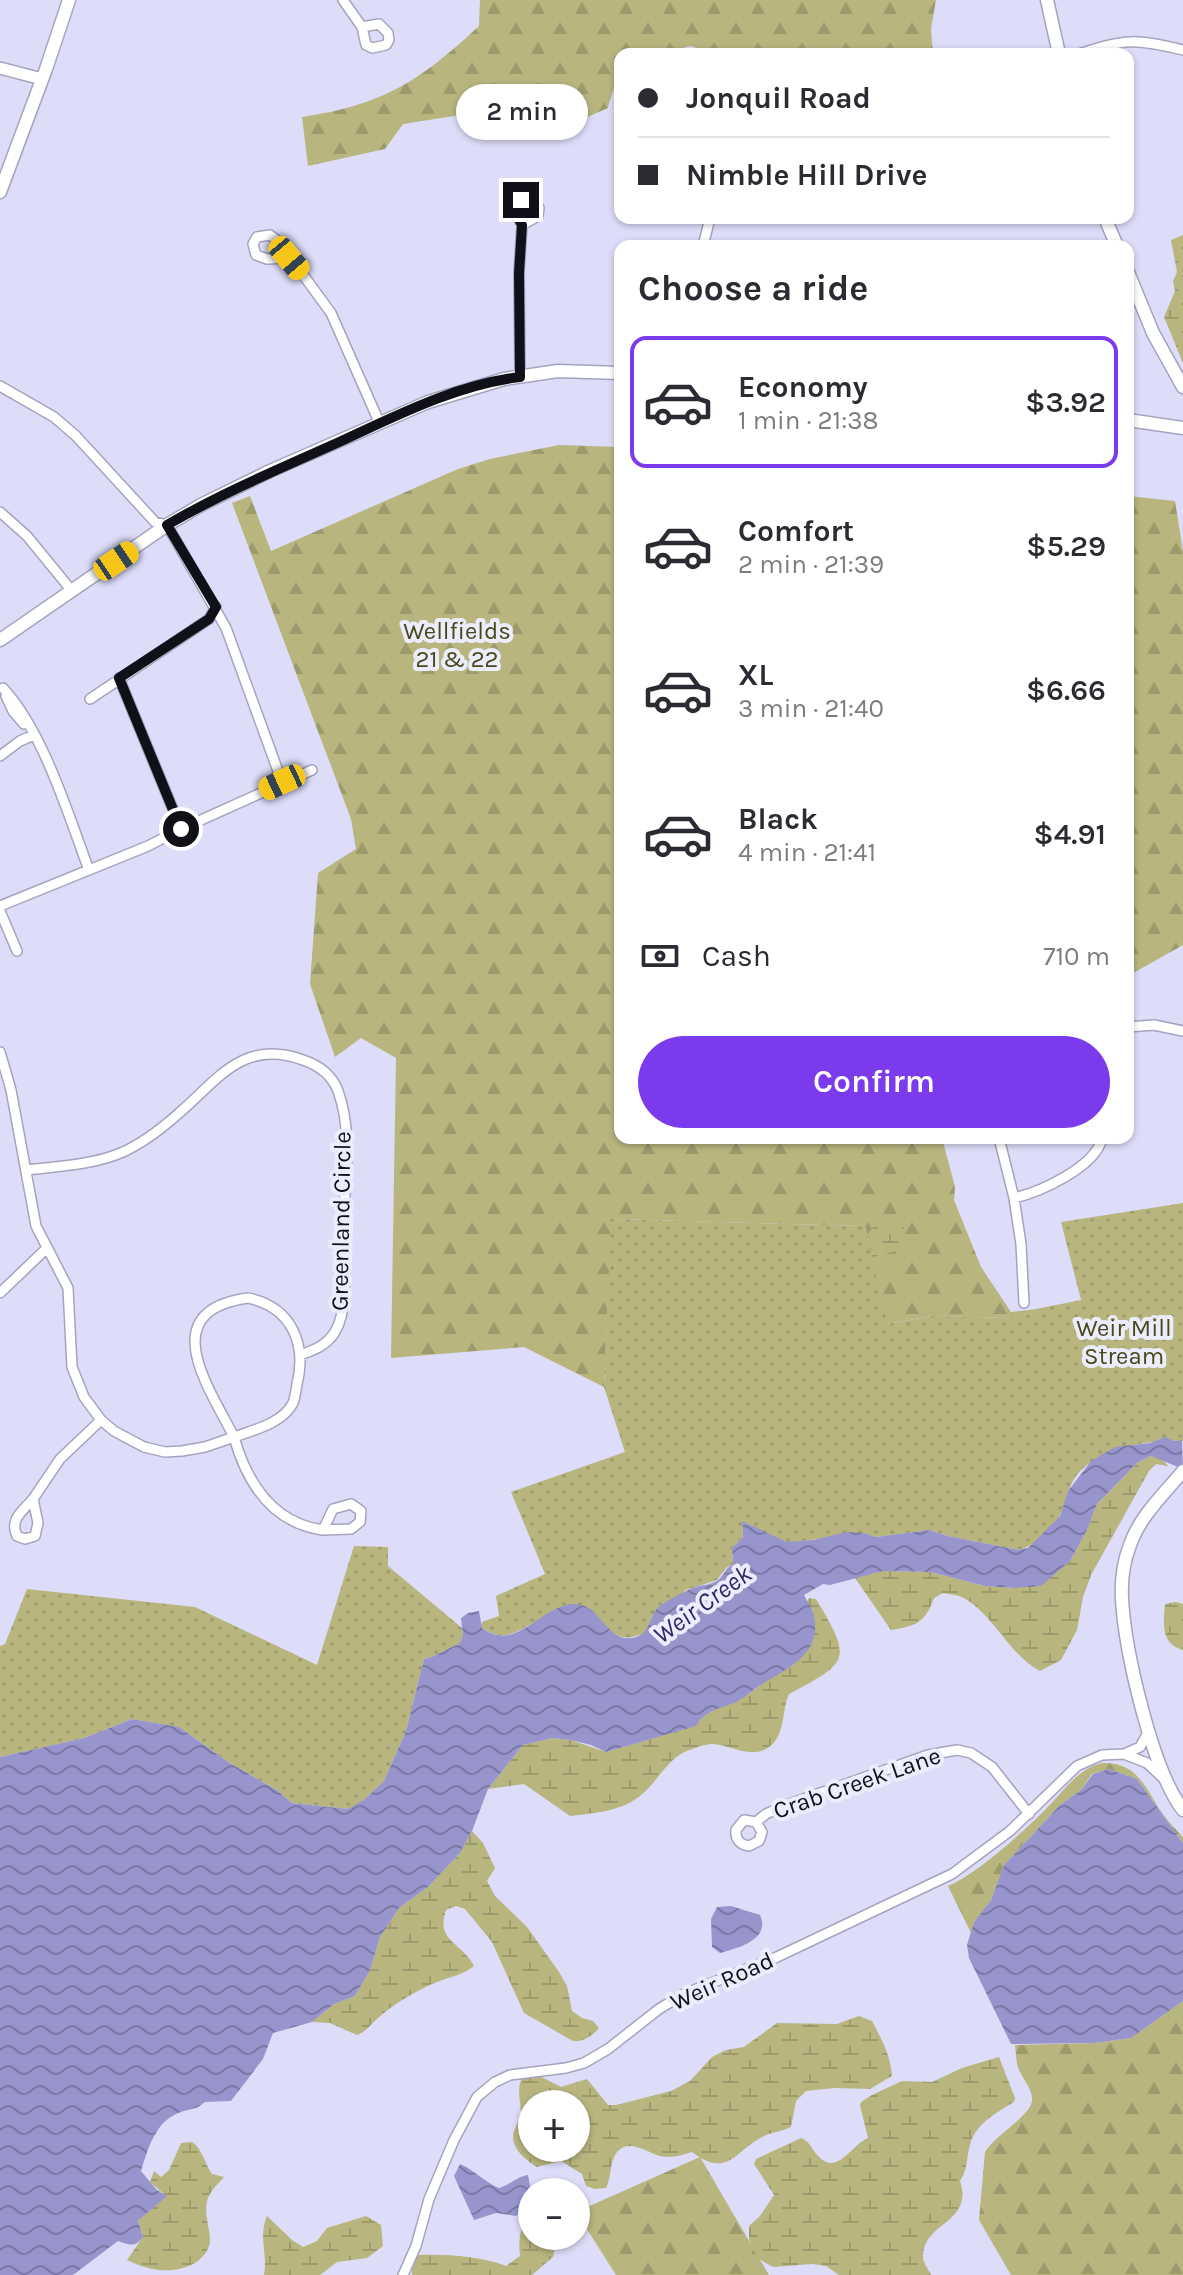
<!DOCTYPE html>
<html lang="en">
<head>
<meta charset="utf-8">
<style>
  :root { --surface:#fff; --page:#f7f7f7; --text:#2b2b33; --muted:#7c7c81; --line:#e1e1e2; --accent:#7c3aed }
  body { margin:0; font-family:Karla,sans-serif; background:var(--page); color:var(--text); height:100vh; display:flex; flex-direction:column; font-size:30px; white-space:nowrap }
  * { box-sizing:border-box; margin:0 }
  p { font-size:26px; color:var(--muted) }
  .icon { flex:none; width:44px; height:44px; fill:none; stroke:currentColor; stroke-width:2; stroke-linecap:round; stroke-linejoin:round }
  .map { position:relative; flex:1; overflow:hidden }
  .drawer { position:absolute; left:614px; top:240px; width:520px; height:904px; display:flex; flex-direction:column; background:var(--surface); border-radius:16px; box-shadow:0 2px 6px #0004 }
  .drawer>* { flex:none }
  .top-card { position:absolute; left:614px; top:48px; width:520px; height:176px; border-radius:16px; box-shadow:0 2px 6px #0004; display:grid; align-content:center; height:176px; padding:0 24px; background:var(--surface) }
  .tools { position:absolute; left:518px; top:2090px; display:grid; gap:16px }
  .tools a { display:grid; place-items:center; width:72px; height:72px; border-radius:50%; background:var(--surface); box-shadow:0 2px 6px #0004; font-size:40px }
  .end { position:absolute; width:36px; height:36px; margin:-18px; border:10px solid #101019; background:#fff; box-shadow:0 0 0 4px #fff }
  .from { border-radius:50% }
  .bubble { position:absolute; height:56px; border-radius:28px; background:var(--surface); box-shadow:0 2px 6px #0004; font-size:26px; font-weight:600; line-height:56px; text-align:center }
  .car { position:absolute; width:24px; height:48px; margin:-24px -12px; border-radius:10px; box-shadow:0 0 6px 2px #0007; background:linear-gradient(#f5c518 24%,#345 0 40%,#f5c518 0 76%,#345 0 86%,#f5c518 0) }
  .top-card b { display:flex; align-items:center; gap:28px; height:76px; font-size:30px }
  .top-card b+b { border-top:2px solid var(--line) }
  .top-card i { width:20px; height:20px; background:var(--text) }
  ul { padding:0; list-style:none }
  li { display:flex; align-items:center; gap:24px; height:132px; margin:0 16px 12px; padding:0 8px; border:4px solid transparent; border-radius:16px }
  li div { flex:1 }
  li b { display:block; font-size:30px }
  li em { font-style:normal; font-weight:600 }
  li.selected { border-color:var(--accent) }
  li>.icon { width:72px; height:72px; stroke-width:1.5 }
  h2 { padding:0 24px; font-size:36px; line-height:96px }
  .pay { display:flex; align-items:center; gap:20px; height:88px; padding:0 24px; font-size:30px }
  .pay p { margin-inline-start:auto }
  .cta { display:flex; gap:16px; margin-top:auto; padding:16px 24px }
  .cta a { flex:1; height:92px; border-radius:48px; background:var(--accent); color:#fff; font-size:32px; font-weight:600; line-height:92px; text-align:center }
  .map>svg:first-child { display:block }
</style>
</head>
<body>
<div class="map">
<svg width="1183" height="2275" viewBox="0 0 1183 2275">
  <defs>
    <pattern id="forest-firs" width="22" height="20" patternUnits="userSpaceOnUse" patternTransform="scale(2)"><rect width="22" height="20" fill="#b8b57f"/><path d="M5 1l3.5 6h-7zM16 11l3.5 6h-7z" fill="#9d9b6d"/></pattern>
    <pattern id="wetland-marsh" width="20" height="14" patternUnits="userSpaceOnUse" patternTransform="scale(2)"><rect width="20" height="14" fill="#b8b57f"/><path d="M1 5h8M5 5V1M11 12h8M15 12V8" fill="none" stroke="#9d9b6d"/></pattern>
    <pattern id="park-dots" width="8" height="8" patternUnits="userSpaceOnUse" patternTransform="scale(2)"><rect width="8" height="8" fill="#b8b57f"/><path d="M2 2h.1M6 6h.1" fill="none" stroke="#9d9b6d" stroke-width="1.8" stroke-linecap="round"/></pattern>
    <pattern id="water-waves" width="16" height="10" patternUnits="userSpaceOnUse" patternTransform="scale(2)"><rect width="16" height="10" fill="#9795cc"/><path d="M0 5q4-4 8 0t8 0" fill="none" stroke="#7a78a5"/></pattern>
  </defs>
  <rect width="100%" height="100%" fill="#ddddf9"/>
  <path fill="url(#forest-firs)" d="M 480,0 L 936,0 L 931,29 L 933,54 L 717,54 L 690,46 L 661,54 L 620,54 C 620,78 614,85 608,108 L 578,121 L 529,112 L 492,110 L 403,124 L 385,149 L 308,166 L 302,117 C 383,105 420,81 479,26 Z
    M 559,445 L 620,447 L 620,1138 L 942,1138 L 955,1187 L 954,1200 L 981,1267 L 1011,1312 L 1036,1309 L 1038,1314 L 1005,1318 L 933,1316 L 886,1324 L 865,1226 L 612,1219 L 604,1387 L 524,1347 L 391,1358 L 396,1058 L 361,1038 L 335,1057 L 310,984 L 318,873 L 356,849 L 351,819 L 232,503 L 250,496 L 271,551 L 458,469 L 490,459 Z
    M 1128,496 L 1175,501 L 1183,551 L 1183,945 L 1128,976 Z
    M 1102,1763 C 1134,1762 1143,1782 1158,1807 C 1165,1818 1174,1828 1183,1837 L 1183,1843 L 1137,1779 L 1109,1769 L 1092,1774 L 1081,1790 L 1060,1805 L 1004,1865 L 991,1900 L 974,1922 L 971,1933 L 948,1886 C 977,1874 1022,1833 1045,1810 C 1063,1792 1077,1769 1102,1763 Z
    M 1183,2001 L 1183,2275 L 1011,2275 L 979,2220 L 985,2152 C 994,2136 1032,2115 1032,2100 C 1033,2090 1023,2079 1019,2070 C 1016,2063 1016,2053 1015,2045 L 1094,2043 L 1131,2038 Z
    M 700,2157 L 769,2275 L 616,2275 L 576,2212 Z"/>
  <path fill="url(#wetland-marsh)" fill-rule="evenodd" d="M 1183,235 L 1183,363 L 1164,317 L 1175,291 L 1173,281 L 1177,272 L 1171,240 Z
    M 896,1216 L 902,1221 L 908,1248 L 869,1258 L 866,1237 C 875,1224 880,1218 896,1216 Z
    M 1151,1456 L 1162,1459 L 1168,1466 L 1156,1464 L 1149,1471 L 1091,1575 L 1083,1597 L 1077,1630 L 1061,1660 L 1040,1671 C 1008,1654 994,1614 962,1597 C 957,1595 949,1594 943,1593 L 934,1598 C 925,1623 916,1626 891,1630 L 855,1578 L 883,1571 L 930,1572 L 985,1586 L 1014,1588 L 1070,1561 L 1087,1530 L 1097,1504 L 1138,1462 Z
    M 809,1598 L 816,1599 C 853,1660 849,1662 789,1694 C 781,1712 786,1738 766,1749 C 748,1758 731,1745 712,1744 C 705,1744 696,1748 689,1750 C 668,1757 657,1783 640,1796 C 620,1812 594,1813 570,1816 L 524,1784 L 488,1789 L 523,1745 L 552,1738 L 571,1740 L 606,1752 L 695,1726 C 710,1703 743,1704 762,1683 C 782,1663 797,1634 813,1611 L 807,1602 Z
    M 1176,1602 L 1183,1604 L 1183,1650 C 1161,1644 1163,1624 1165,1604 Z
    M 472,1831 L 483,1843 L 495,1868 L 487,1881 L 495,1896 L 527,1927 L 559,1972 L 567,1986 L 572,2011 L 582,2018 L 593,2021 L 599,2028 C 592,2036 584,2042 573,2041 L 524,2013 L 492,1942 L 465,1909 L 456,1906 L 446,1910 C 435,1942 462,1942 474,1966 C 462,1976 447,1977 432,1984 C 414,1992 392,2005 377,2019 C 370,2025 367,2031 357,2035 L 330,2023 L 312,2022 L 334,2004 L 355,1996 L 370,1970 L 380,1937 L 399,1908 L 429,1886 L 460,1853 Z
    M 859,2016 L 872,2021 C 881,2038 891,2056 892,2076 L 870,2089 L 834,2088 L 806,2091 L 796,2101 L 791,2127 C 783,2131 774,2132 766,2135 C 735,2149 729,2180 692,2152 C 682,2155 671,2159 660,2156 C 646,2152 625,2135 614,2157 C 610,2166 611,2178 606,2188 L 595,2189 L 586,2186 L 582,2174 L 561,2161 L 537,2167 C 527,2161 512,2149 513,2136 C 513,2128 521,2121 521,2112 C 520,2097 516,2087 524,2074 L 536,2074 L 561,2087 L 587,2079 L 608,2105 L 616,2105 L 671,2091 L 690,2081 L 712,2057 L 726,2050 L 744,2047 L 777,2023 L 837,2024 ZM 532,2104 L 576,2104 L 576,2148 L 532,2148 Z
    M 999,2057 L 1015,2098 L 1014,2102 C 996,2113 975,2124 970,2145 C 966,2159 968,2169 960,2181 C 974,2224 923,2221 923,2257 C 923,2263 929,2270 931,2275 L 839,2275 L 826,2266 L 812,2264 L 773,2267 L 759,2259 L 753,2250 L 749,2239 L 749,2226 L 760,2216 L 774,2195 L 754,2164 L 756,2159 L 801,2138 C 811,2142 812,2150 819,2157 C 838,2176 852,2144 868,2138 L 860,2106 L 861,2102 L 872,2095 L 902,2081 L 932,2082 L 962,2068 Z
    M 192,2142 C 202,2148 205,2164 212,2174 L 224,2177 C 218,2184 208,2193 207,2202 C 204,2215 210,2228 210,2240 C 209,2250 205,2255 198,2261 C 177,2275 150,2272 127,2260 L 143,2237 L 138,2221 L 166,2196 L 150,2182 L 154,2171 L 161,2177 L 169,2170 L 181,2143 Z
    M 532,2212 L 532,2236 L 557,2237 L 553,2257 L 532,2275 L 412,2275 L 412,2265 L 418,2255 C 444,2254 482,2256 506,2266 L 520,2256 C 518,2239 520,2225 532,2212 Z
    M 267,2216 L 292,2240 L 303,2247 L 317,2241 L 327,2228 L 366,2216 L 381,2225 L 383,2246 L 367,2258 L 337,2262 L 320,2275 L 264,2275 C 268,2254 258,2237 267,2216 Z"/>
  <path fill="url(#park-dots)" d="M 1183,1203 L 1183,1441 C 1152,1439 1098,1447 1076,1476 C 1067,1488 1067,1503 1060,1515 C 1052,1530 1034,1547 1018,1550 L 948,1536 L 929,1530 L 876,1537 L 864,1533 L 787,1543 L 742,1522 L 743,1537 L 732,1548 L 733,1564 L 726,1568 L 717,1580 L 686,1590 L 677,1598 L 662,1604 L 652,1616 L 647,1631 C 619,1648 606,1628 588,1607 C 571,1612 553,1616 536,1622 C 516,1631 504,1644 481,1627 L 482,1622 L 499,1616 L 496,1596 L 545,1574 L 511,1492 L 625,1452 L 604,1387 L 611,1219 L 865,1226 L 887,1324 L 933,1316 L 1004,1318 L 1038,1314 L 1036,1309 L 1081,1300 L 1061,1222 Z
    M 354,1546 L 388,1547 L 388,1566 L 462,1628 L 463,1636 L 459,1644 C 447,1648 436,1657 424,1659 L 406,1731 L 384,1781 L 365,1799 L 349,1809 L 292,1803 L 278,1791 L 228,1762 L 179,1727 L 132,1719 L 84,1738 L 0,1757 L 0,1646 L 5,1644 L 27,1589 L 195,1607 L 317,1665 Z"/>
  <path fill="url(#water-waves)" d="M 1165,1437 L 1174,1441 L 1182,1440 L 1183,1469 L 1151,1456 L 1138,1462 L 1097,1504 L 1087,1530 L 1070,1561 L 1041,1586 L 1014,1588 L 985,1586 L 930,1572 L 883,1571 L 830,1585 L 823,1584 L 804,1595 C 807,1601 811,1607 813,1612 C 824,1652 791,1666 764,1683 C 755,1688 747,1696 738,1701 C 721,1709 706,1709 696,1726 L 606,1752 L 591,1745 L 571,1740 L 552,1738 L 523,1745 L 488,1789 L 472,1831 L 460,1853 L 429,1886 L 399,1908 L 380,1937 L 370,1970 L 355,1996 L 334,2004 L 312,2022 L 273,2033 L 263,2059 L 231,2101 L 205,2102 C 196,2110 192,2108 181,2112 C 156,2120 148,2148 141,2171 L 157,2190 L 167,2196 L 138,2221 L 143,2237 C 135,2248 129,2245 118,2241 L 73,2275 L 0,2275 L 0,1757 L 84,1738 L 132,1719 L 179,1727 L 228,1762 L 278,1791 L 292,1803 L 348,1809 L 365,1799 L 384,1781 L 406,1731 L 424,1659 C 436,1657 447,1648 459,1644 L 463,1636 L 461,1618 L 468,1613 L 479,1611 L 482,1628 C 518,1654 541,1603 576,1604 C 601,1604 607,1646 636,1637 C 652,1632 648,1614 661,1605 C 665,1602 689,1589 693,1588 C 700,1585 710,1585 717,1581 C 724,1576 725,1568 733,1564 L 732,1548 L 743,1537 L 742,1521 L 787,1542 L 813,1540 L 847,1532 L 864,1533 L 876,1537 L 929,1530 L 948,1536 L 1018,1550 L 1028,1548 L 1060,1516 L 1068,1491 L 1091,1461 L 1115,1447 L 1150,1443 Z
    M 1109,1769 L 1137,1779 L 1183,1843 L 1183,2001 L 1131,2038 L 1094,2043 L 1011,2044 L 969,1958 L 967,1945 L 974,1922 L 991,1900 L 1004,1865 L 1060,1805 L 1081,1790 L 1093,1774 Z
    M 731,1906 L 760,1915 C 771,1939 739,1948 720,1953 L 712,1947 L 711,1919 L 717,1907 Z
    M 460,2164 C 475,2170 484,2182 499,2188 C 510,2185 518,2176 528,2175 C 532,2194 533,2205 516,2216 L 496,2213 L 474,2220 L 454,2176 Z"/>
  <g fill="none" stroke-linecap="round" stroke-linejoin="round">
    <defs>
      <path id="minor" d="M 343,0 L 362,27 L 366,45 L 372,48 L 386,45 L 389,40 L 388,33 L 379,24 L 362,27
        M 1079,54 C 1125,38 1136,39 1183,50
        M 703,246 L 710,218
        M 289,258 L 267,259 L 256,255 L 253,244 L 257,237 L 270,235 L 279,242 L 331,313 L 380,424
        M 520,377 L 519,273 L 522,225 L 514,210 L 521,200 L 534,199 L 539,208 L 538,216 L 522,225
        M 0,386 L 54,417 L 76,436 L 155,522 L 167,525 L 226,628 L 282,782
        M 0,512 L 27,536 L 72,591
        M 119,678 L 181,829
        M 3,688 C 43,731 68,814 89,870
        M 6,696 L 13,711 L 24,724
        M 90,699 L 209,619 L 216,607
        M 0,756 L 20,741 L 34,735
        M 0,906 L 148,846 L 181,829 L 312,770
        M 0,911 L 17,951
        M 1128,1027 L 1154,1025 L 1183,1031
        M 0,1052 L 11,1090 L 36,1226 L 68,1288 L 72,1367 L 84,1397 L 101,1420 L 114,1431 L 144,1447 L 165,1452 L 182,1451 L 205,1447 L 234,1437 C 247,1483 272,1523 323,1530
        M 999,1138 L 1014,1198 L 1021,1244 L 1024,1303
        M 27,1170 C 58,1166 94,1165 123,1152 C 143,1143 161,1129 178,1114 C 217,1081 242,1038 303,1060 C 318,1065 332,1075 338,1091 C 354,1135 344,1185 343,1230 C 343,1259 350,1307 335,1332 C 326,1346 314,1350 300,1355
        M 1014,1198 C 1040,1192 1096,1167 1102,1138
        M 0,1293 L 47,1248
        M 248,1298 C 291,1307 307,1343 297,1384 C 296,1390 295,1398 293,1403 C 283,1423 254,1430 234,1437 C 210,1389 153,1311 248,1298 Z
        M 33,1499 C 23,1511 9,1519 17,1536 L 25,1539 L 35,1536 L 38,1523 L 33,1499 L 60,1459 L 101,1420
        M 351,1504 L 361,1511 L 360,1522 L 351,1529 L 323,1530 L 333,1509 Z
        M 1124,1754 L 1147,1763 L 1163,1778
        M 756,1822 L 762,1832 L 759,1841 L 749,1846 C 740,1845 735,1839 736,1830 L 744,1820 L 756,1822 L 766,1814 L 781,1807 L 928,1755 L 957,1750 L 971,1753 L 992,1767 L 1029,1814
        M 403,2275 L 416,2246 L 429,2199 L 454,2140 L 477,2097 L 495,2082 L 510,2075 L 566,2068 L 584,2063 L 608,2049 L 659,2009 L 684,1994 L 777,1957 L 952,1874 L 1010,1831 L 1077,1766 L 1102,1755 L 1124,1754 L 1140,1747 L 1149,1731"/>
      <path id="tertiary" d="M 0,68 L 42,79"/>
      <path id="secondary" d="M 1047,0 L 1059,54
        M 0,192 L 46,69 L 69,0
        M 1105,218 L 1117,246
        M 1128,272 L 1153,333 L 1183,387
        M 1128,420 L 1183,428
        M 0,640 L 167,525 L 201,505 L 270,471 L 428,402 L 504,379 L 558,371 L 620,373
        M 1183,1471 C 1164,1494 1140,1516 1130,1545 C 1123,1563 1121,1581 1122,1599 C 1125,1651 1152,1770 1183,1810"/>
    </defs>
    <use href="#minor" stroke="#a4a4bf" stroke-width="12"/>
    <use href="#tertiary" stroke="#a4a4bf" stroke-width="14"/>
    <use href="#secondary" stroke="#a4a4bf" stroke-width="15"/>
    <use href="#minor" stroke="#fff" stroke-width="9"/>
    <use href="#tertiary" stroke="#fff" stroke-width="11"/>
    <use href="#secondary" stroke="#fff" stroke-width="12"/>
  </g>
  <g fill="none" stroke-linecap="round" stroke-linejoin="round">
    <path stroke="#101019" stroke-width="10" d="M 181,829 L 119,678 L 209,619 L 216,607 L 167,525 C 222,493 279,469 337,443 C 396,416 455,385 520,377 L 519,273 L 522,225 L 514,210 L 516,203 L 521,200"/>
  </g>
  <g text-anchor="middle" stroke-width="8" stroke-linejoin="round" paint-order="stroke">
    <g font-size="24" fill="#4b4718" stroke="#ebecfc">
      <text x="457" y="639">Wellfields<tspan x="457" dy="28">21 &amp; 22</tspan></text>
      <text x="1124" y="1336">Weir Mill<tspan x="1124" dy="28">Stream</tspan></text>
    </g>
    <g font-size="24" fill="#101019" stroke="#ebecfc">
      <text transform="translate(341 1221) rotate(-89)" y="8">Greenland Circle</text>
      <text transform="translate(857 1783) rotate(-19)" y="8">Crab Creek Lane</text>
      <text transform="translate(722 1981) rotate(-24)" y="8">Weir Road</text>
    </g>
    <g font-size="26" font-style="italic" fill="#302768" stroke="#ebecfc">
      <text transform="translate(702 1604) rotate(-36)" y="9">Weir Creek</text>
    </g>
  </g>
</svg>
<div class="tools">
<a>+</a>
<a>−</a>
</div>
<i class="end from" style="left:181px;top:829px"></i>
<i class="end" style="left:521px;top:200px"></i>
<div class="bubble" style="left:456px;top:84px;width:132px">2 min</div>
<i class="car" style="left:289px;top:258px;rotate:140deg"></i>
<i class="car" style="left:116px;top:561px;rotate:56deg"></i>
<i class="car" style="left:282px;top:782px;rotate:245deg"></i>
<div class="top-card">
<b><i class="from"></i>Jonquil Road</b>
<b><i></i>Nimble Hill Drive</b>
</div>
<section class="drawer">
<h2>Choose a ride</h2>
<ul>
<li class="selected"><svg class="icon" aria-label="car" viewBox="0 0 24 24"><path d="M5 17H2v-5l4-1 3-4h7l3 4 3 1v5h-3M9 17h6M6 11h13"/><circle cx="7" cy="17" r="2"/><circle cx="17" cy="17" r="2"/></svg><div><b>Economy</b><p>1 min · 21:38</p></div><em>$3.92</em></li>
<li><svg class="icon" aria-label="car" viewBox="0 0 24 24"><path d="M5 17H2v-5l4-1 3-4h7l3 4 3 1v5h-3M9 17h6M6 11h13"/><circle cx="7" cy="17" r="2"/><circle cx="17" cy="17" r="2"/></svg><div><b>Comfort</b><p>2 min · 21:39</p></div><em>$5.29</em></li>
<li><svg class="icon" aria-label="car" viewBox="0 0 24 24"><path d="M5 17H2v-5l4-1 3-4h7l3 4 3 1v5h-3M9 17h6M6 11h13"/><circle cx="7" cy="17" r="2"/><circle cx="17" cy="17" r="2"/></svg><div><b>XL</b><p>3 min · 21:40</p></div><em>$6.66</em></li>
<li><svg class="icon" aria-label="car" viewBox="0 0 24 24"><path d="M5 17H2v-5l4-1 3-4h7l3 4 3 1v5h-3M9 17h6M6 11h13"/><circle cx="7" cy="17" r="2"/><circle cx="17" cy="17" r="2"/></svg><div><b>Black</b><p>4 min · 21:41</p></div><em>$4.91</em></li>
</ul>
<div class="pay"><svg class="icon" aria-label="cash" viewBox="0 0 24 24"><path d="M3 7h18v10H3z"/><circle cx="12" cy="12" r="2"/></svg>Cash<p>710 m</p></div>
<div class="cta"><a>Confirm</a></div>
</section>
</div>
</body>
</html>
